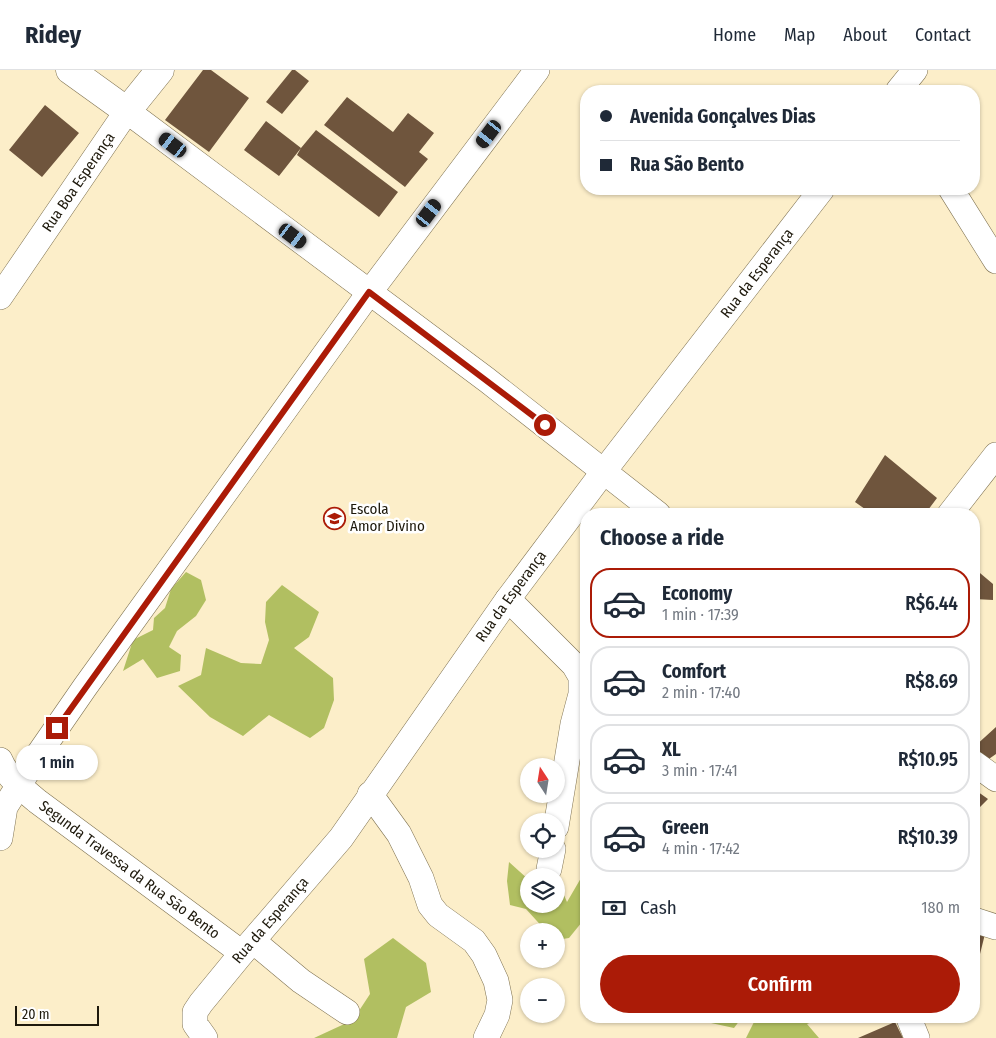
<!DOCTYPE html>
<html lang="en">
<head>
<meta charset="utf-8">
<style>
  :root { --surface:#fff; --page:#f2f2f3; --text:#1f2937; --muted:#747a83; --line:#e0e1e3; --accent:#ab1b07 }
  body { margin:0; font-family:"Fira Sans Condensed",sans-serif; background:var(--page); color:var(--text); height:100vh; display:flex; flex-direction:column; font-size:19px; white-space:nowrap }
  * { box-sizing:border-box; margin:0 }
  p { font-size:16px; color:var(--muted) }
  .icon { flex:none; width:28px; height:28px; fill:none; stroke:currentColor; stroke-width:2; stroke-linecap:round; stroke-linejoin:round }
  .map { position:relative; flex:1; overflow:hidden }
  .sheet { position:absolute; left:580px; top:438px; width:400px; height:515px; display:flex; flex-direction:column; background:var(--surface); border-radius:20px; box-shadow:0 1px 4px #0004 }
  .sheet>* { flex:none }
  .banner { position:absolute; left:580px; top:15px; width:400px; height:110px; border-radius:20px; box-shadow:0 1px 4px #0004; display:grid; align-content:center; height:110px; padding:0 20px; background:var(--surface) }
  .needle { width:32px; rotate:348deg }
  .controls { position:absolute; left:520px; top:688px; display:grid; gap:10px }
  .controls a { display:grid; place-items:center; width:45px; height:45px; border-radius:50%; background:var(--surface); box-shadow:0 1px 4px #0004; font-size:25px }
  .scale { position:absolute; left:15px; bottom:12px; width:84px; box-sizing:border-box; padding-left:5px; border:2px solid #1e190c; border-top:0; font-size:14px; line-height:18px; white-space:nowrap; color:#1e190c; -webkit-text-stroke:4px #fff; paint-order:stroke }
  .end { position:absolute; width:22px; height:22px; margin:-11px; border:6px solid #ab1b07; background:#fff; box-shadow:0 0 0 2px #fff }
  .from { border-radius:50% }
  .bubble { position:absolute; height:35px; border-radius:18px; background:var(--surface); box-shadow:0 1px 4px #0004; font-size:16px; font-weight:600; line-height:35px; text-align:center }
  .car { position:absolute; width:15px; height:30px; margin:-15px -8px; border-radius:6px; box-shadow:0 0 4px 1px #0007; background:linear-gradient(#222 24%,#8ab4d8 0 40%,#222 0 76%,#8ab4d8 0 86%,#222 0) }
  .banner b { display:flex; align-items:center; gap:18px; height:48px; font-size:19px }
  .banner b+b { border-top:1px solid var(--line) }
  .banner i { width:12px; height:12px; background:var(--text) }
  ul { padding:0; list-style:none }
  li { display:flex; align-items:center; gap:15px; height:70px; margin:0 10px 8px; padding:0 10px; border:2px solid var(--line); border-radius:20px }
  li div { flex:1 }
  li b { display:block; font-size:19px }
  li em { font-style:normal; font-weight:600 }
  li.current { border-color:var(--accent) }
  li>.icon { width:45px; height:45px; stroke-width:1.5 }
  h2 { padding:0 20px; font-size:22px; line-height:60px }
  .pay { display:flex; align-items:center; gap:12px; height:55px; padding:0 20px; font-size:19px }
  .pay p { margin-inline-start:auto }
  .primary-button { display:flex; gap:10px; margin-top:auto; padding:10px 20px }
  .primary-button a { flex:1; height:58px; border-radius:30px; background:var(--accent); color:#fff; font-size:20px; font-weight:600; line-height:58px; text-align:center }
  header { display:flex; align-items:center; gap:30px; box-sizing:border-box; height:70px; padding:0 25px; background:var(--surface); border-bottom:1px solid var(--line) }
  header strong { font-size:24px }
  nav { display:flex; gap:28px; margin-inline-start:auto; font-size:18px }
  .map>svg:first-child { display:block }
</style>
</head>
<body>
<header>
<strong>Ridey</strong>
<nav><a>Home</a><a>Map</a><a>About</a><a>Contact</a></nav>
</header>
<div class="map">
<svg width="996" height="968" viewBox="0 0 996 968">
  <rect width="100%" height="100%" fill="#fceec9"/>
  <path fill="#b1bf61" d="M 186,502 L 201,510 L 206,530 L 196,546 L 177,561 L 169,577 L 181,585 L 180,601 L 157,608 L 143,589 L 123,601 L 133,570 L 153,560 L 154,548 L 165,538 L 171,519 Z
    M 282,515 L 319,542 L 309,567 L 294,578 L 333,608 L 334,630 L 324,658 L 310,668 L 269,645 L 243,666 L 210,647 L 178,616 L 201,605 L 206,578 L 241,593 L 261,594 L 269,570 L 265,552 L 266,532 Z
    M 509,792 L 529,810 L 529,834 L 556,834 L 556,816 L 560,816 L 567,832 L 581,808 L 586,805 L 586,854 L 582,852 L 569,868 L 556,870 L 556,861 L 546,861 L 526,839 L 510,835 L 507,811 Z
    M 393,868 L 426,893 L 431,922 L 406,937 L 397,968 L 314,968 L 353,950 L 370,924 L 364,889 Z
    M 711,946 L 743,946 L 734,958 L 711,953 Z
    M 765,946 L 827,946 L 807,954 L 819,968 L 746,968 L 754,952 Z"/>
  <path fill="#6f553d" d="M 203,0 L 211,0 L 249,28 L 209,82 L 165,50 Z
    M 292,0 L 295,0 L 309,11 L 282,44 L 266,32 Z
    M 347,27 L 393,62 L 408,43 L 434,63 L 419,82 L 428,89 L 405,117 L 324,55 Z
    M 45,35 L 79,63 L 42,107 L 9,80 Z
    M 266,51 L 301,78 L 279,106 L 244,80 Z
    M 316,60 L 398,122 L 379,147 L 297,85 L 301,78 Z
    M 885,385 L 937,428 L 925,444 L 872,444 L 855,432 Z
    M 974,498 L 993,514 L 993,530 L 974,529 Z
    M 996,657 L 996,684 L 986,691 L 974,677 Z
    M 974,719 L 988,729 L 974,743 Z
    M 974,856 L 986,860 L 976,900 L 974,899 Z
    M 631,946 L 649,946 L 649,947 L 632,952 Z
    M 895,952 L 903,968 L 858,968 Z"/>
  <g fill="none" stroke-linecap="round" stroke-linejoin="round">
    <defs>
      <g id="street">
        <path d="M 898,21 L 915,0"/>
        <path d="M 951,119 L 996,191"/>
        <path id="s1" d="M 0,227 L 127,41 L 487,310 L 658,444"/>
        <path d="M 950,444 L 996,385"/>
        <path d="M 508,529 L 574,595 L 581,607 L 581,624 L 573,654 L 556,757"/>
        <path id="s2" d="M 0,690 C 7,707 23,719 37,731 L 242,883"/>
        <path d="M 974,693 L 996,709"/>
        <path d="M 370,724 L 399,764 L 421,808 L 430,835 L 438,845 L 474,871 L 484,885 L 496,911 L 500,930 L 497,945 L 486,968"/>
        <path d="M 0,768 L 5,737 L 38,685 L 85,617 L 369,223 L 537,0"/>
        <path d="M 549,799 L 553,779"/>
        <path d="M 974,850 L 996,857"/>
        <path d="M 253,871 L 301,911 L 347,942"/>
        <path d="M 908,946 L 917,968"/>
        <path id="s3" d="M 205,968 L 195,954 L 195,942 L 201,933 L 242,883 L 341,768 L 508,529 L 604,401 L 822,119"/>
      </g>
      <path id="secondary" d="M 70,0 L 127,41 L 160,0"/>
    </defs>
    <use href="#street" stroke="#7f7251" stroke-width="26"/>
    <use href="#secondary" stroke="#7f7251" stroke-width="29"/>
    <use href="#street" stroke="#fff" stroke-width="25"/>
    <use href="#secondary" stroke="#fff" stroke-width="28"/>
  </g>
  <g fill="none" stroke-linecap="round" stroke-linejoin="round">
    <path stroke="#ab1b07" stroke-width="6" d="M 57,658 L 369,222 L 545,355"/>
  </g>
  <defs>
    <symbol id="school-ring" viewBox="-11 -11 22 22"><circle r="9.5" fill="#fff" stroke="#ab1b07" stroke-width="1.5"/><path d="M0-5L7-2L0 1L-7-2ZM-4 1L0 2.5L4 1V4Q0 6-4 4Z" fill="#ab1b07"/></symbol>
  </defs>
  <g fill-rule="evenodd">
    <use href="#school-ring" x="322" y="436" width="25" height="25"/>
  </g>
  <g text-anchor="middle" stroke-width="5" stroke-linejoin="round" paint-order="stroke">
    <g font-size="15" fill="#1e190c" stroke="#fff">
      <text dy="5" stroke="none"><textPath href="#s1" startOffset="139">Rua Boa Esperança</textPath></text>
      <text dy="5" stroke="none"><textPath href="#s3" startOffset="958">Rua da Esperança</textPath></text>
      <text dy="5" stroke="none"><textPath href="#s3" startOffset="552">Rua da Esperança</textPath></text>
      <text dy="5" stroke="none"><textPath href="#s2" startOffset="171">Segunda Travessa da Rua São Bento</textPath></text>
      <text dy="5" stroke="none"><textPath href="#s3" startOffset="148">Rua da Esperança</textPath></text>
    </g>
    <g font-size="15" fill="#1e190c" stroke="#fff" text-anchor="start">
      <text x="350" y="444">Escola<tspan x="350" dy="17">Amor Divino</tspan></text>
    </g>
  </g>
</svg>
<div class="controls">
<a><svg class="needle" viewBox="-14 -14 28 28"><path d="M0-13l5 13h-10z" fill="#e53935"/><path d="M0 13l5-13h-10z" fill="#747a83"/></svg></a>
<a><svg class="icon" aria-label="locate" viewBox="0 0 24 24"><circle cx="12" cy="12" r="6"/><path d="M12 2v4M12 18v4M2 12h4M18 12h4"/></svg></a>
<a><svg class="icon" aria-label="layers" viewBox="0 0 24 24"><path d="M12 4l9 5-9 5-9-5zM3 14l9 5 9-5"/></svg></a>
<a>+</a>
<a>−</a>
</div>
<div class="scale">20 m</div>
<i class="end from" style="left:545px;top:355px"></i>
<i class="end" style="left:57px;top:658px"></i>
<div class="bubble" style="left:16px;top:675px;width:82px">1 min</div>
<i class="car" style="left:489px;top:64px;rotate:217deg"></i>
<i class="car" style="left:173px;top:75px;rotate:307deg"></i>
<i class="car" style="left:429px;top:143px;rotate:37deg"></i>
<i class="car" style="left:293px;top:166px;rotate:127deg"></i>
<div class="banner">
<b><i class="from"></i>Avenida Gonçalves Dias</b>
<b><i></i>Rua São Bento</b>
</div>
<section class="sheet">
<h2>Choose a ride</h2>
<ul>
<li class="current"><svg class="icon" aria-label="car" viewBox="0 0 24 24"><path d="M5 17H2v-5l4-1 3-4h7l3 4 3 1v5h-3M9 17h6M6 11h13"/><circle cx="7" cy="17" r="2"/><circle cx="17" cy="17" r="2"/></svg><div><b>Economy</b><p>1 min · 17:39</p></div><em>R$6.44</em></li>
<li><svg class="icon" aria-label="car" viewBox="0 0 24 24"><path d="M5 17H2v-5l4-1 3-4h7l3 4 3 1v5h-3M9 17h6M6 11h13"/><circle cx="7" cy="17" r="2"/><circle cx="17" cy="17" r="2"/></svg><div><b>Comfort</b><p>2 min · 17:40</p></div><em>R$8.69</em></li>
<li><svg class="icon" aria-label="car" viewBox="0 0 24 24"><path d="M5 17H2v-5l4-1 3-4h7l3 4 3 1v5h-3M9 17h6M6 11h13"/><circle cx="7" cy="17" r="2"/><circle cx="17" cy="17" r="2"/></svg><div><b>XL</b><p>3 min · 17:41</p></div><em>R$10.95</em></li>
<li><svg class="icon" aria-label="car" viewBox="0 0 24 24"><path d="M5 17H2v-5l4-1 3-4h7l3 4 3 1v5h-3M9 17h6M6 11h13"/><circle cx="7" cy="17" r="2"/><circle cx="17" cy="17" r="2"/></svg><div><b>Green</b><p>4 min · 17:42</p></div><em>R$10.39</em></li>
</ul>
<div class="pay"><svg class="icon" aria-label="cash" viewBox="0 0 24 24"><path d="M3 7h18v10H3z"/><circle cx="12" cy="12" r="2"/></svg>Cash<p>180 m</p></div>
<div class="primary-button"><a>Confirm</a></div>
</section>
</div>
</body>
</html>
